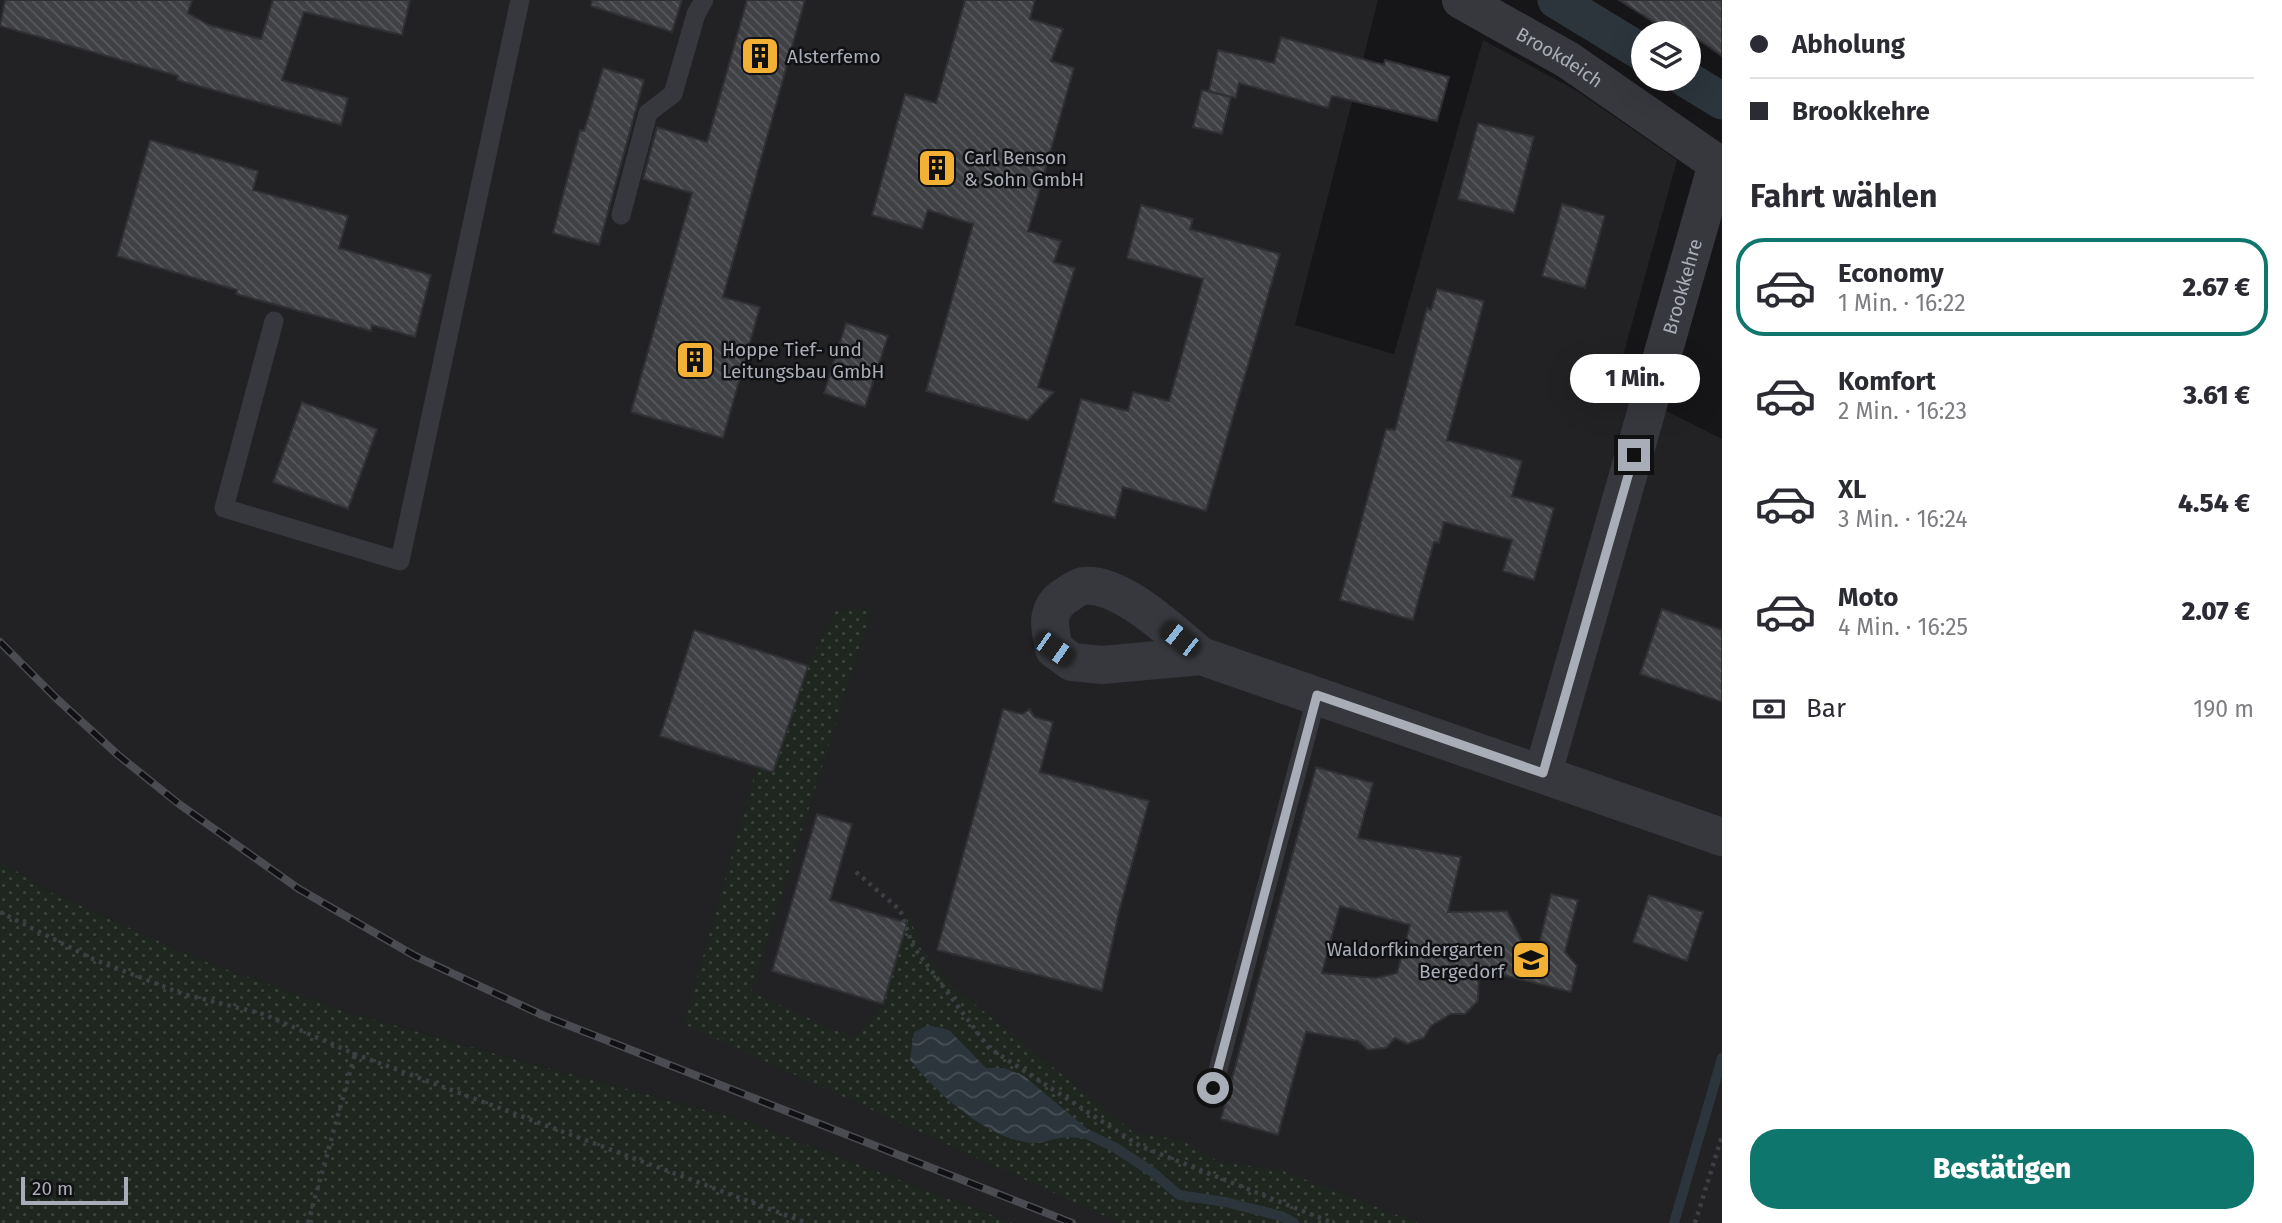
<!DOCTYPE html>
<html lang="de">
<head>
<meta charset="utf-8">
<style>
  :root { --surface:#fff; --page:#f2f2f3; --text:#2b2b33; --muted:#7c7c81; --line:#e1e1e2; --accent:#0f766e }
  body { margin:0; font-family:"Fira Sans",sans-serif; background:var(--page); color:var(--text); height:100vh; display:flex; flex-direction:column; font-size:26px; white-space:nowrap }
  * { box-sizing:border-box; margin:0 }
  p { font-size:23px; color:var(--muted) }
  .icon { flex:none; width:38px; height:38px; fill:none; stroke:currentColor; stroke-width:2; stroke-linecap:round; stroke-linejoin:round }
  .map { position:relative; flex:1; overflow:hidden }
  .drawer { display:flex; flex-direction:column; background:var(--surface); width:560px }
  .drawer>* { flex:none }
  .guide { display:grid; align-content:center; height:154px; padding:0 28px; background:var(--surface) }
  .fabs { position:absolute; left:1631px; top:21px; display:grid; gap:14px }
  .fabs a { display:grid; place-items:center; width:70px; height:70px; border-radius:50%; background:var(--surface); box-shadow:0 7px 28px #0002; font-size:35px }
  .scale { position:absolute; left:21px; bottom:18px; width:107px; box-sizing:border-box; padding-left:7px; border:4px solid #a8adb8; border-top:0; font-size:19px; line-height:24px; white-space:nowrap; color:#a8adb8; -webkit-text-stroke:5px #111113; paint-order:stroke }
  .end { position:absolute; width:32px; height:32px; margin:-16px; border:9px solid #a8adb8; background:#111; box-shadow:0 0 0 4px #111 }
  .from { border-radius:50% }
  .bubble { position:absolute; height:49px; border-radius:24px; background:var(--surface); box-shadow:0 7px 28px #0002; font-size:23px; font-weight:800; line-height:49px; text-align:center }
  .car { position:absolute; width:21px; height:42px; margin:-21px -10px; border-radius:9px; box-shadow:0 0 5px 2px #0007; background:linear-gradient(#222 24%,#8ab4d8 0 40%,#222 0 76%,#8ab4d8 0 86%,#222 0) }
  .guide b { display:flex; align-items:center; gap:24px; height:66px; font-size:26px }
  .guide b+b { border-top:2px solid var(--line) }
  .guide i { width:18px; height:18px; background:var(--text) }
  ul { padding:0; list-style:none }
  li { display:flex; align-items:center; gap:21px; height:98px; margin:0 14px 10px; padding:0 14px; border:4px solid transparent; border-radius:28px }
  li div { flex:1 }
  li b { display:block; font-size:26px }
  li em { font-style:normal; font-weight:800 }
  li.active { border-color:var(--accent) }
  li>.icon { width:63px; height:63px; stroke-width:1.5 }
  h2 { padding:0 28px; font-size:32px; line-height:84px }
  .pay { display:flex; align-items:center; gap:18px; height:77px; padding:0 28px; font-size:26px }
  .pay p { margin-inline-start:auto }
  .primary-button { display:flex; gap:14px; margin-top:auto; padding:14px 28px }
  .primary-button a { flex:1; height:80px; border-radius:28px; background:var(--accent); color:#fff; font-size:28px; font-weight:800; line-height:80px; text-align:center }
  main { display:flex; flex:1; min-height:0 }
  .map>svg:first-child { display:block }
</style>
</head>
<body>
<main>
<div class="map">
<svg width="1722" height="1223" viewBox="0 0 1722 1223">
  <defs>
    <pattern id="grass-dots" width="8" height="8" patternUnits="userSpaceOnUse" patternTransform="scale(1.75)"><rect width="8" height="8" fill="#1e261f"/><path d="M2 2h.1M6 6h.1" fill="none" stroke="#3c433d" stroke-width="1.8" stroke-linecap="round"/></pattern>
    <pattern id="water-waves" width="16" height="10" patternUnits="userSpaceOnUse" patternTransform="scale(1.75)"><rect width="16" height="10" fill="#2c353c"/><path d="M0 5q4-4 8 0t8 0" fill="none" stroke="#485056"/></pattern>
    <pattern id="building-back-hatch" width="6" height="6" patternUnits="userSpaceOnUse" patternTransform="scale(1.75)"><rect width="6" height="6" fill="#404145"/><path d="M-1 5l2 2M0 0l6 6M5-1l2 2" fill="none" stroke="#595a5e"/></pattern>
  </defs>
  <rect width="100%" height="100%" fill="#161618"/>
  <path fill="#222225" d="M 0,0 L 1378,0 L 1295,325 L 1394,354 L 1483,40 L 1577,91 L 1677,160 L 1615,385 L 1722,439 L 1722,1223 L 1013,1223 L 740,1119 L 510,1058 L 348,1012 L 203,961 L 50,892 L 0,861 Z"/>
  <path fill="url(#grass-dots)" d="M 872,608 L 751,992 L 855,1039 L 883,1004 L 907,923 L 907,910 L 921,949 L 951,985 L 1134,1133 L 1181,1140 L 1217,1161 L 1283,1171 L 1418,1223 L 1120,1223 L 684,1024 L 757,767 L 773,772 L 807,666 L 836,611 Z
    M 0,861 L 50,892 L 203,961 L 348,1012 L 510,1058 L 740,1119 L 1013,1223 L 0,1223 Z"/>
  <path fill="url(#water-waves)" d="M 928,1025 L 949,1030 L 986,1068 L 1004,1068 L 1024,1076 L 1103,1142 C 1088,1139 1075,1136 1060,1138 C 1053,1139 1046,1142 1039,1143 C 992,1145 937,1093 910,1060 L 914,1032 Z"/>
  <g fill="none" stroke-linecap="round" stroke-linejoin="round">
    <path stroke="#2c353c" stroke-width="10" d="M 1091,1136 L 1114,1147 L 1151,1171 L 1179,1195 L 1225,1202 L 1281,1216 L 1294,1223
      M 1674,1223 L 1722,1058"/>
    <path stroke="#2c353c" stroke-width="37" d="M 1556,0 L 1643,53
      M 1686,79 L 1722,101"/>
  </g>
  <path fill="url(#building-back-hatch)" stroke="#303034" stroke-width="2" fill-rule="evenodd" d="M 5,0 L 192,0 L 188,13 L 209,25 L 261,39 L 273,0 L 410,0 L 402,35 L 304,12 L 282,80 L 348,98 L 341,125 L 177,80 L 178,76 L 0,26 Z
    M 592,0 L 682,0 L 672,32 L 591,6 Z
    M 747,0 L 805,0 L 723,297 L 760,307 L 723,438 L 631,412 L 692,193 L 643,179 L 657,127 L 707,142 Z
    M 965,0 L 1035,0 L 1030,19 L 1063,29 L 1051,61 L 1074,68 L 1028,231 L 1061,241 L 1054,262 L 1075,268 L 1038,387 L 1054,392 L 1028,420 L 926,391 L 973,224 L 928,210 L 922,229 L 872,215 L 905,94 L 936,103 Z
    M 1619,0 L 1722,0 L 1722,56 L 1689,33 L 1671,33 Z
    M 1281,37 L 1384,65 L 1385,60 L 1449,77 L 1437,121 L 1332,96 L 1328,108 L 1239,83 L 1236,98 L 1209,91 L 1218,50 L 1274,63 Z
    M 603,68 L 644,80 L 599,245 L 553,233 L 580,130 L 584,131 Z
    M 1202,90 L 1231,97 L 1222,134 L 1193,127 Z
    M 1478,123 L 1534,137 L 1514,213 L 1458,199 Z
    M 150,140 L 258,171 L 253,190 L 348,216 L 339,248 L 431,275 L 415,337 L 372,325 L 371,331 L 325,318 L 236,294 L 237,290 L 117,256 Z
    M 1562,204 L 1605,216 L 1585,288 L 1542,276 Z
    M 1141,205 L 1193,219 L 1190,229 L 1280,254 L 1206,511 L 1123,487 L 1115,518 L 1053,502 L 1081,399 L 1128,411 L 1133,392 L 1169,401 L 1203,279 L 1127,258 Z
    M 1437,289 L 1484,301 L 1447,440 L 1522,461 L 1512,496 L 1554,508 L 1534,580 L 1503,571 L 1512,540 L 1444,522 L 1439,543 L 1434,542 L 1413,620 L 1340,600 L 1386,429 L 1395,430 L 1427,308 L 1431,310 Z
    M 846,323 L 888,336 L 865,407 L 824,393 Z
    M 302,402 L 377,429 L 348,509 L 273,482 Z
    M 1662,609 L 1722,630 L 1722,702 L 1640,674 Z
    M 694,630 L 808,666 L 773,772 L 660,736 Z
    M 1003,709 L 1022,714 L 1030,709 L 1034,717 L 1053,722 L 1040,772 L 1149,801 L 1119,912 L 1102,991 L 937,950 Z
    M 1316,767 L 1373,783 L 1358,838 L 1461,857 L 1448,912 L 1507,911 L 1534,965 L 1551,894 L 1578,900 L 1565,952 L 1577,966 L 1571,992 L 1479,969 L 1478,1001 L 1465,1014 L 1451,1014 L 1431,1026 L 1424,1038 L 1407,1044 L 1395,1038 L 1386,1048 L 1368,1050 L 1358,1041 L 1306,1032 L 1278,1135 L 1221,1119 ZM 1340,906 L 1410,925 L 1397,973 L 1376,978 L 1322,973 Z
    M 817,814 L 852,824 L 830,900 L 907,923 L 883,1004 L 772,971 Z
    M 1649,895 L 1703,912 L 1687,961 L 1633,942 Z"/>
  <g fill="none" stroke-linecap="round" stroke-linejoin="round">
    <path stroke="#3d3f44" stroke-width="4.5" stroke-dasharray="3.5 5" stroke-linecap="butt" d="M 856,872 L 900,910 L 913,946 L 989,1048 L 1140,1146 L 1333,1223
      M 0,912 L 93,959 L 183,994 L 263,1014 L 355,1054 L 807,1223
      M 308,1223 L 355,1054
      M 1695,1223 L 1722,1136"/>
    <path stroke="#37383d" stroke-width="19" d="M 621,215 L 648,113 L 673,94 L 696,14 L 704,0
      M 274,321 L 224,508 L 400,561 L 520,0
      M 1213,1089 L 1317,695"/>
    <g stroke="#37383d" stroke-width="38">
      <path id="s1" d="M 1461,0 L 1568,60 L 1722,167"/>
      <path d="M 1201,656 L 1102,665 L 1072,662 L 1054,649 C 1050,629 1044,610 1065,596 C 1070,593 1077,587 1083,586 C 1120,581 1174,634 1201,656 L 1722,837"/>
      <path id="s2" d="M 1543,773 L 1717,164"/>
    </g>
    <defs>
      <path id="rail" d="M 0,642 L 57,699 L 118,755 L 179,804 L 299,889 L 415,956 L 542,1015 L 1072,1223"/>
    </defs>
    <use href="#rail" stroke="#4a4c52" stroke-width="8"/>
    <use href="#rail" stroke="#111113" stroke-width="5" stroke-dasharray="16" stroke-linecap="butt"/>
  </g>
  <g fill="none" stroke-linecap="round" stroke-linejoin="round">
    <path stroke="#a8adb8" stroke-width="9" d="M 1213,1088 L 1317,695 L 1543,773 L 1634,455"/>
  </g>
  <defs>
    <symbol id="building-square" viewBox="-11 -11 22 22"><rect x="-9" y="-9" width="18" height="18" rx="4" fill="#f2b134" stroke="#111113"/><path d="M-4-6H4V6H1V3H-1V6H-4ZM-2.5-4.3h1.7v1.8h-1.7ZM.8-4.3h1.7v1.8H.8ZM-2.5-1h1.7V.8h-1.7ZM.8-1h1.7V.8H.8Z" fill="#111"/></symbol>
    <symbol id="school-square" viewBox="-11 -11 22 22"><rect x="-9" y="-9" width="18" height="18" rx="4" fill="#f2b134" stroke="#111113"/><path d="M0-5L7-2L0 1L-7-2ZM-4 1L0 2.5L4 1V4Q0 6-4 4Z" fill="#111"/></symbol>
  </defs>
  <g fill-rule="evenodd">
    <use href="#building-square" x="738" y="34" width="44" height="44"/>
    <use href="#building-square" x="915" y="146" width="44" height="44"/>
    <use href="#building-square" x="673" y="338" width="44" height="44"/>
    <use href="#school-square" x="1509" y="938" width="44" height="44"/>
  </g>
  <g text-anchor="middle" stroke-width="5" stroke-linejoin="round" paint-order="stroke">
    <g font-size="19" fill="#a8adb8" stroke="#111113" text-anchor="start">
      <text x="787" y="63">Alsterfemo</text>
      <text x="964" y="164">Carl Benson<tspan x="964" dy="22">&amp; Sohn GmbH</tspan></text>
      <text x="722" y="356">Hoppe Tief- und<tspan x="722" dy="22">Leitungsbau GmbH</tspan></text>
      <text x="1504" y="956" text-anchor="end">Waldorfkindergarten<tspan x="1504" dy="22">Bergedorf</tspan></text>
    </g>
    <g font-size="19" fill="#a8adb8" stroke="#111113">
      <text dy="7" stroke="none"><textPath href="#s1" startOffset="114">Brookdeich</textPath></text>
      <text dy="7" stroke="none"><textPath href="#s2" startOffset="506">Brookkehre</textPath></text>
    </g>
  </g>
</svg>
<div class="fabs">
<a><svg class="icon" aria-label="layers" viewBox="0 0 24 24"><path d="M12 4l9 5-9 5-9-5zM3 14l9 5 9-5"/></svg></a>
</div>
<div class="scale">20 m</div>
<i class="end from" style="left:1213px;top:1088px"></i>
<i class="end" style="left:1634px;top:455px"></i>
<div class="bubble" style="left:1570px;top:354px;width:130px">1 Min.</div>
<i class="car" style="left:1180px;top:639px;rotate:308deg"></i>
<i class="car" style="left:1054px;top:649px;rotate:125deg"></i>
</div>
<section class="drawer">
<div class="guide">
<b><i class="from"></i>Abholung</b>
<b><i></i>Brookkehre</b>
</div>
<h2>Fahrt wählen</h2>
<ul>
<li class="active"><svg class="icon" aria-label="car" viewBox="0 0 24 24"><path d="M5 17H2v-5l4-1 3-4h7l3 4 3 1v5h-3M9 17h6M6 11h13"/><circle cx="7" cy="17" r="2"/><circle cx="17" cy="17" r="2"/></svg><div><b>Economy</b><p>1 Min. · 16:22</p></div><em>2.67 €</em></li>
<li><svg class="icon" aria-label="car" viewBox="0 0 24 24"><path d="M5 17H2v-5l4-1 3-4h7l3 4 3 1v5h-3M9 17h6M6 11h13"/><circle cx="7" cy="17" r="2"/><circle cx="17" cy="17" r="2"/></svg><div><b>Komfort</b><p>2 Min. · 16:23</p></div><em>3.61 €</em></li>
<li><svg class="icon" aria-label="car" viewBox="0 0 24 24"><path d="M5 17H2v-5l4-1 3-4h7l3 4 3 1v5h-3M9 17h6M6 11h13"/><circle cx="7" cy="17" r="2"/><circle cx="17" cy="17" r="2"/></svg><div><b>XL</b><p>3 Min. · 16:24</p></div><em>4.54 €</em></li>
<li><svg class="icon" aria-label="car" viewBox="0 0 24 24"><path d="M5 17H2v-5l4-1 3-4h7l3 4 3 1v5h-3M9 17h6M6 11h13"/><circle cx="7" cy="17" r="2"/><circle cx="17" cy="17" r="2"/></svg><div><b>Moto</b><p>4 Min. · 16:25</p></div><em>2.07 €</em></li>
</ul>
<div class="pay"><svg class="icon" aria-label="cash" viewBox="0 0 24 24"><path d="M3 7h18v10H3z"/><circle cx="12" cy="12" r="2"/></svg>Bar<p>190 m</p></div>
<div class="primary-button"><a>Bestätigen</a></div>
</section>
</main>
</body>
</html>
